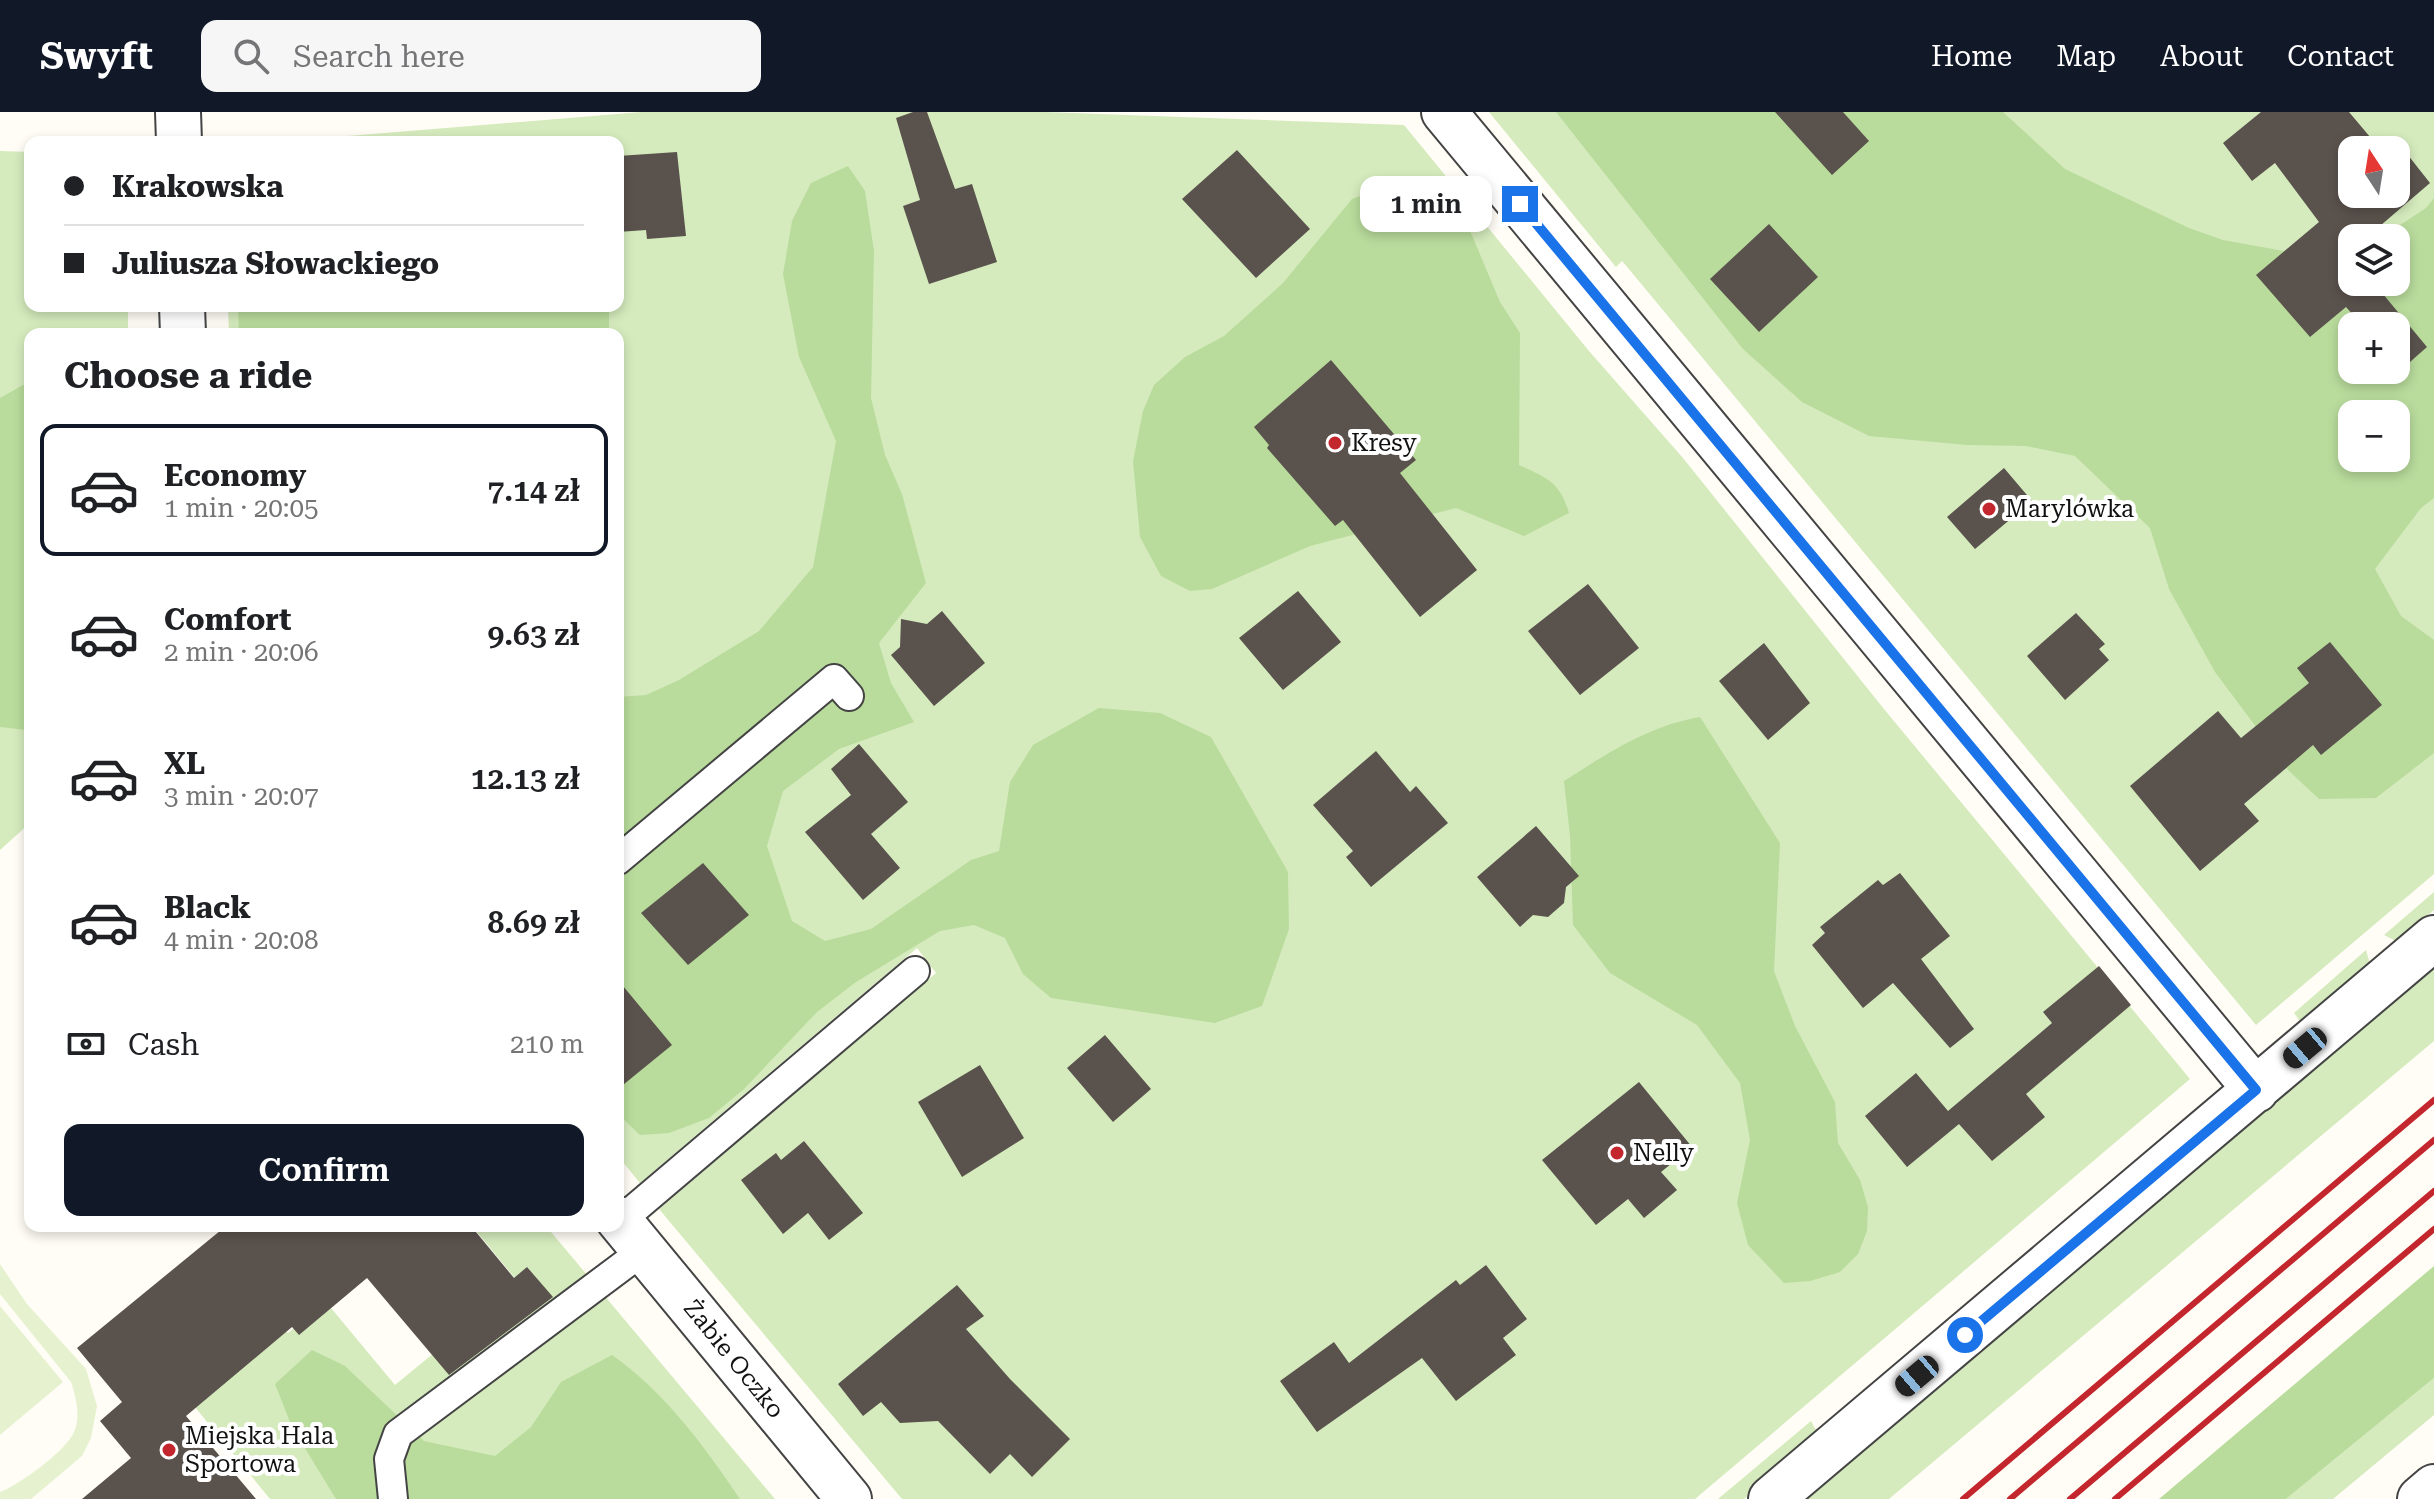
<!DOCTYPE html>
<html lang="en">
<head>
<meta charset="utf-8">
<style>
  :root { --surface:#fff; --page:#f6f6f6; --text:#202124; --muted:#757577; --line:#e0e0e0; --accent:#111827 }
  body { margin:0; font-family:"Roboto Serif",serif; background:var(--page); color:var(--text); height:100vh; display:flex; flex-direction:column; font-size:30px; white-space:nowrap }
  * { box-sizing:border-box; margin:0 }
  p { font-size:26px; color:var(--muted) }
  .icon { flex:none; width:44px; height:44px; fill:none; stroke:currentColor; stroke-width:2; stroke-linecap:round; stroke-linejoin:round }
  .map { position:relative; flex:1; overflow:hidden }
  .side { position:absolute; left:24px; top:216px; width:600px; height:904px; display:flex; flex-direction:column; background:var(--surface); border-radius:16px; box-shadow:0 4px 12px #0003 }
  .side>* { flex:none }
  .hud { position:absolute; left:24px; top:24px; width:600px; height:176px; border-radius:16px; box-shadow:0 4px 12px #0003; display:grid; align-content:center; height:176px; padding:0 40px; background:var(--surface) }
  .needle { width:52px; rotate:348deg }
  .fabs { position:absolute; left:2338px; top:24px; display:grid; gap:16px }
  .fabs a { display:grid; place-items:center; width:72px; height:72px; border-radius:16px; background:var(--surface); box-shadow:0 4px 12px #0003; font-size:40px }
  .end { position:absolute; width:36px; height:36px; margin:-18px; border:10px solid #1a73e8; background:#fff; box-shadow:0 0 0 4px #fff }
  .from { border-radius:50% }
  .bubble { position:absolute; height:56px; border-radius:16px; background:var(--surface); box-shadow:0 4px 12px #0003; font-size:26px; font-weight:600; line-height:56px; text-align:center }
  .car { position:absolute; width:24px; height:48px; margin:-24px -12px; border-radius:10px; box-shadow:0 0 6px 2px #0007; background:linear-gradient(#222 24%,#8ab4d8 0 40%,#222 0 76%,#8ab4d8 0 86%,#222 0) }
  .hud b { display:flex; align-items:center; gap:28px; height:76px; font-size:30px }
  .hud b+b { border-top:2px solid var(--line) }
  .hud i { width:20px; height:20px; background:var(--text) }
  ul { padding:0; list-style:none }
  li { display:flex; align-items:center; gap:24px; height:132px; margin:0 16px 12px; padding:0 24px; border:4px solid transparent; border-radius:16px }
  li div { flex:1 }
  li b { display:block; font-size:30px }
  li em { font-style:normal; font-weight:600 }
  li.active { border-color:var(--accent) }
  li>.icon { width:72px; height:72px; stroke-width:1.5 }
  h2 { padding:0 40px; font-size:36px; line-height:96px }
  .pay { display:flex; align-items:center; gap:20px; height:88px; padding:0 40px; font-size:30px }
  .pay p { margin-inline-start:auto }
  .button { display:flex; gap:16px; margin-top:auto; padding:16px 40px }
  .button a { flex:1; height:92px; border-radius:16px; background:var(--accent); color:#fff; font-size:32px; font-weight:600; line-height:92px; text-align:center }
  header { display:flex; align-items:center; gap:48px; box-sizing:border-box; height:112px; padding:0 40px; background:var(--accent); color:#fff }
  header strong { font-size:38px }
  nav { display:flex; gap:44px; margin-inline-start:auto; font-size:28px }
  .search { width:560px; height:72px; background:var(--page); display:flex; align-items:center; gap:20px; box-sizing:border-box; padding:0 28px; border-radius:16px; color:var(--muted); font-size:30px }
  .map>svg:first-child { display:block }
</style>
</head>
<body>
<header>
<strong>Swyft</strong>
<div class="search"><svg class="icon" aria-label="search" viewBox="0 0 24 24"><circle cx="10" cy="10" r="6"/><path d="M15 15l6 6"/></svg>Search here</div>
<nav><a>Home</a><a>Map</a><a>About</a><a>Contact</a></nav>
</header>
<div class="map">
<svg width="2434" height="1387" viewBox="0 0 2434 1387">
  <rect width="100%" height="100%" fill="#fffdf5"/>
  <path fill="#d5ebbd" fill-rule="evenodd" d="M 642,0 L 1045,0 L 1404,13 L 1589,239 L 1683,346 L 1884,597 L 2190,967 L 1695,1387 L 902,1387 L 659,1097 L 936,861 L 917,836 L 640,1071 L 618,1044 L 618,222 L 229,222 L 228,194 L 618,194 L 618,30 L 274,30 Z
    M 1489,0 L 2434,0 L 2434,762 L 2256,913 L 1628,156 L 1622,149 L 1616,155 ZM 2352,38 L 2396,38 L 2396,82 L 2352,82 ZM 2352,126 L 2396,126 L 2396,170 L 2352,170 ZM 2352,214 L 2396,214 L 2396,258 L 2352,258 ZM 2352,302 L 2396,302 L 2396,346 L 2352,346 Z
    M 0,39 L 30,40 L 30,194 L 128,194 L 128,222 L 30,222 L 30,711 L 0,738 Z
    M 2434,780 L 2434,798 L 2396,829 L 2384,823 Z
    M 2366,838 L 2370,852 L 2302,912 L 2294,901 Z
    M 2434,854 L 2434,929 L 1889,1387 L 1806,1387 Z
    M 472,1114 L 546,1114 L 775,1387 L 270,1387 L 190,1289 L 282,1215 L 288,1221 L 326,1190 L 395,1273 L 519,1171 Z
    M 2434,1266 L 2434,1303 L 2333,1387 L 2286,1387 Z
    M 1811,1309 L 1819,1324 L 1744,1387 L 1718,1387 Z"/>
  <path fill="#b9dc9c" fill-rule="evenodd" d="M 1556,0 L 2003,0 L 2065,57 L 2189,116 L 2223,128 L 2306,143 L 2352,135 L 2352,170 L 2396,170 L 2396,126 L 2380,126 L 2426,96 L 2434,86 L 2434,386 L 2421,396 L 2375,457 L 2401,504 L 2434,528 L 2434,641 L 2376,686 L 2319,687 L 2289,659 L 2215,560 L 2169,477 L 2150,416 L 2075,344 L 2026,334 L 1967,333 L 1869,324 L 1802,290 L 1743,237 ZM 2352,214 L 2396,214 L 2396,258 L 2352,258 ZM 2352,302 L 2396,302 L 2396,346 L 2352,346 Z
    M 848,54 L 865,79 L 874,139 L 871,286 L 885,343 L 902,382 L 926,471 L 879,531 L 891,571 L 914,610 L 839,637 L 783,679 L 767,734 L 792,809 L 825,829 L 871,817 L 971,748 L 999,739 L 1010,670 L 1033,633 L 1099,596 L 1160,601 L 1211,625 L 1288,760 L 1289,817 L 1262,894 L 1215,911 L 1051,886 L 1023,862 L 1005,826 L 974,813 L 940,819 L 856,870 L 817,900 L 744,977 L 709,1006 L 669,1021 L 640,1023 L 618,1002 L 618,585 L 646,583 L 679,568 L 759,519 L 813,455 L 836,329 L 799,245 L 783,162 L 792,109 L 811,71 Z
    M 1389,73 L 1466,109 L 1500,190 L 1520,221 L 1519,353 C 1547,366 1560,370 1569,401 L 1524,424 L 1456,396 L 1310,434 L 1212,477 L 1190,479 L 1161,464 L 1140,425 L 1133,349 L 1143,299 L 1154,273 L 1185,245 L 1224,224 L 1283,171 L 1352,87 Z
    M 238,194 L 609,194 L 609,222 L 239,222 Z
    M 23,273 L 30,273 L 30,617 L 27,618 L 0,615 L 0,286 Z
    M 1700,605 L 1780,731 L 1774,859 L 1795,914 L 1835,990 L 1838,1031 L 1860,1068 L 1868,1095 L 1867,1119 L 1858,1142 L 1840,1160 L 1810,1169 L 1784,1171 L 1748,1133 L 1737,1091 L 1750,1028 L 1740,971 L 1697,913 L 1610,861 L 1573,813 L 1570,724 L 1564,669 C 1608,641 1648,614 1700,605 Z
    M 2434,1154 L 2434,1266 L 2286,1387 L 2159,1387 Z
    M 312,1238 L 345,1254 L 424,1329 L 495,1344 L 531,1315 L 561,1270 L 612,1243 C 664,1279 705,1335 740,1387 L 336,1387 L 292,1315 L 275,1272 Z"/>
  <path fill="#e6f2cf" d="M 0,1152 L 27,1192 L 86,1257 L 97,1294 L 91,1326 L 82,1344 L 31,1387 L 0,1387 L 0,1380 C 19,1373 66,1339 74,1320 C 81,1305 76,1285 71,1270 L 0,1182 Z
    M 0,1194 L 63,1270 L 0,1323 Z"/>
  <path fill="#5a524d" d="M 913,0 L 927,0 L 955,77 L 972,72 L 997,150 L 929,172 L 903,94 L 920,88 L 896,6 Z
    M 1775,0 L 1843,0 L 1869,29 L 1832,63 Z
    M 2261,0 L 2349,0 L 2381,38 L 2352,38 L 2352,82 L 2396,82 L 2395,38 L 2400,33 L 2430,71 L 2366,126 L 2352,126 L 2349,141 L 2352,145 L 2352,170 L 2373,170 L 2427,235 L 2402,257 L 2396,250 L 2396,214 L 2363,214 L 2346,195 L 2310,225 L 2256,163 L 2319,110 L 2275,51 L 2252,69 L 2223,31 Z
    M 1237,38 L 1310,117 L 1256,166 L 1182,87 Z
    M 677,40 L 686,124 L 647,127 L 646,118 L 618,120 L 618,44 Z
    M 1769,112 L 1818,165 L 1759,220 L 1710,167 Z
    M 1331,248 L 1416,348 L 1400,361 L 1477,458 L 1420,505 L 1343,408 L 1335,414 L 1267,336 L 1269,333 L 1254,315 Z
    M 2004,356 L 2032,389 L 1975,437 L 1947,405 Z
    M 1588,472 L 1639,536 L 1580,583 L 1528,519 Z
    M 1298,479 L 1341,530 L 1283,578 L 1239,526 Z
    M 942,499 L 985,551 L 934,594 L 891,543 L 900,535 L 901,507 L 927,512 Z
    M 2076,501 L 2105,532 L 2099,537 L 2109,548 L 2065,588 L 2027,544 Z
    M 2330,530 L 2382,593 L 2321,643 L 2313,633 L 2244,692 L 2259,709 L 2200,759 L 2130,674 L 2218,599 L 2241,626 L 2309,571 L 2297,556 Z
    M 1764,531 L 1810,591 L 1768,628 L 1719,569 Z
    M 859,632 L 908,690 L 871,722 L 900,756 L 863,788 L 805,720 L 851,683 L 831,657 Z
    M 1376,639 L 1410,680 L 1416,674 L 1448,711 L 1371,775 L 1346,745 L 1353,739 L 1313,693 Z
    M 1536,714 L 1579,764 L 1566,775 L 1564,791 L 1548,805 L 1533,803 L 1520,815 L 1477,765 Z
    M 703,751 L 749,803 L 688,853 L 641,801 Z
    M 1900,761 L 1950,824 L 1921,847 L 1974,917 L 1950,936 L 1893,871 L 1863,896 L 1812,833 L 1825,821 L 1820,815 L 1878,768 L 1883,773 Z
    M 2099,854 L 2131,893 L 2026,982 L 2045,1005 L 1992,1049 L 1950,1002 L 1959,1012 L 1907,1055 L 1865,1004 L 1916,961 L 1948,999 L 2052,911 L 2043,900 Z
    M 618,868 L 672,933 L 618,977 Z
    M 1105,923 L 1151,977 L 1113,1010 L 1067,956 Z
    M 980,953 L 1024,1026 L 962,1065 L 918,990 Z
    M 1639,970 L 1692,1035 L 1661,1060 L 1677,1078 L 1644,1106 L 1628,1087 L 1596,1113 L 1542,1048 Z
    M 804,1029 L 863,1101 L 829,1128 L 808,1101 L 783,1122 L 741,1068 L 776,1041 L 781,1048 Z
    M 226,1114 L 471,1114 L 514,1166 L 527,1155 L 553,1185 L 449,1263 L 367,1166 L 299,1223 L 292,1215 L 186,1304 L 256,1387 L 82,1387 L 131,1346 L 100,1309 L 122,1290 L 77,1236 Z
    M 1486,1153 L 1527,1207 L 1503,1226 L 1516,1243 L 1456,1289 L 1422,1246 L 1317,1320 L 1280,1269 L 1334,1230 L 1349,1251 L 1456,1168 L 1460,1173 Z
    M 957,1173 L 984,1204 L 966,1217 L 1010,1267 L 1070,1327 L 1032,1365 L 1010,1342 L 990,1362 L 938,1309 L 900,1311 L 881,1290 L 863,1304 L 838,1272 Z"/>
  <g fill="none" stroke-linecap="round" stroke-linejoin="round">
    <defs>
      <path id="lane" d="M 618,748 L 834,567 L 849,584
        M 620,1109 L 915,859
        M 393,1387 L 389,1347 L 398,1322 L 644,1138"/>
      <path id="street" d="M 178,0 L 179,30
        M 1444,0 L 2256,978
        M 182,194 L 183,222
        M 618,1107 L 849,1387
        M 1771,1387 L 2434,826
        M 2420,1387 L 2434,1375"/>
    </defs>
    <use href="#lane" stroke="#444" stroke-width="32"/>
    <use href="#street" stroke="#444" stroke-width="48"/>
    <use href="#lane" stroke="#fff" stroke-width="28"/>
    <use href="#street" stroke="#fff" stroke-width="44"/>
    <path stroke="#c4262e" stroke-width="6" d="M 1963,1387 L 2434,988
      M 2010,1387 L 2434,1028
      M 2070,1387 L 2434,1079
      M 2115,1387 L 2434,1117"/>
  </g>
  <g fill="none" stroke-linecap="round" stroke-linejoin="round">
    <path stroke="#1a73e8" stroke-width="10" d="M 1520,92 L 2256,978 L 1965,1223"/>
  </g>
  <g fill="#c4262e" stroke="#fff" stroke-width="3">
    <circle cx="1335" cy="331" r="8"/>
    <circle cx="1989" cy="397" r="8"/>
    <circle cx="1617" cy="1041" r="8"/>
    <circle cx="169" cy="1338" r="8"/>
  </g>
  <g text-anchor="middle" stroke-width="8" stroke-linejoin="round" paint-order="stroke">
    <g font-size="24" fill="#111" stroke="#fff" text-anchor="start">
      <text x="1351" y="339">Kresy</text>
      <text x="2005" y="405">Marylówka</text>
      <text x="1633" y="1049">Nelly</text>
      <text x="185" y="1332">Miejska Hala<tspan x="185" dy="28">Sportowa</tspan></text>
    </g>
    <g font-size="24" fill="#111" stroke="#fff">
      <text transform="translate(734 1247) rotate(51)" y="8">Żabie Oczko</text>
    </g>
  </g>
</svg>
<div class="fabs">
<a><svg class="needle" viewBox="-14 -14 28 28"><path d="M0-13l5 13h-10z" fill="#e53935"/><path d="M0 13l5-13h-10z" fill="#757577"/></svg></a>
<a><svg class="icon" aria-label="layers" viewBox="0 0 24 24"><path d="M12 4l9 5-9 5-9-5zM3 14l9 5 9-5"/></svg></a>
<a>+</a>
<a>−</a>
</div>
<i class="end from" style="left:1965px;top:1223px"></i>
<i class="end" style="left:1520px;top:92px"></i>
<div class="bubble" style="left:1360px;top:64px;width:132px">1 min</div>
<i class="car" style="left:2305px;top:936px;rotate:230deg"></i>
<i class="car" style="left:1917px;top:1264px;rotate:230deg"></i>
<div class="hud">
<b><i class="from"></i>Krakowska</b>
<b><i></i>Juliusza Słowackiego</b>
</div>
<section class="side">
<h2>Choose a ride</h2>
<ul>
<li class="active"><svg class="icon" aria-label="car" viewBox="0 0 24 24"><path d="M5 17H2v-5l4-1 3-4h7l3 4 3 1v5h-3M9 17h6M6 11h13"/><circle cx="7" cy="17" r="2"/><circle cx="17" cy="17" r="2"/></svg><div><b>Economy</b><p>1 min · 20:05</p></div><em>7.14 zł</em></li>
<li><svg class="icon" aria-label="car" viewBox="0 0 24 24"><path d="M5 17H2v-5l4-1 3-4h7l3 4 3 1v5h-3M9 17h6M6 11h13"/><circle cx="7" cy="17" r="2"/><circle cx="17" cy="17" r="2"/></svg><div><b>Comfort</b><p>2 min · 20:06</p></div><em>9.63 zł</em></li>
<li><svg class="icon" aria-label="car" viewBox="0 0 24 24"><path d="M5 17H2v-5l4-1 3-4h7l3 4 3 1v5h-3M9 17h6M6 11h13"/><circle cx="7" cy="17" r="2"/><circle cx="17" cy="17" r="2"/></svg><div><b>XL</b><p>3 min · 20:07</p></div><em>12.13 zł</em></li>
<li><svg class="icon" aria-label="car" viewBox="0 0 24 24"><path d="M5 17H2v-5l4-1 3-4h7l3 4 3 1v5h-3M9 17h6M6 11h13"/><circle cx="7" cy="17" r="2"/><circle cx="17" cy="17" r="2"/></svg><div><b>Black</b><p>4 min · 20:08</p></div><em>8.69 zł</em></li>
</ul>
<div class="pay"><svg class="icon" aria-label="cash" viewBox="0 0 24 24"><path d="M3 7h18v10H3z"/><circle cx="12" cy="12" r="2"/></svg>Cash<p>210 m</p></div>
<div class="button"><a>Confirm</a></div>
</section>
</div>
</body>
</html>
